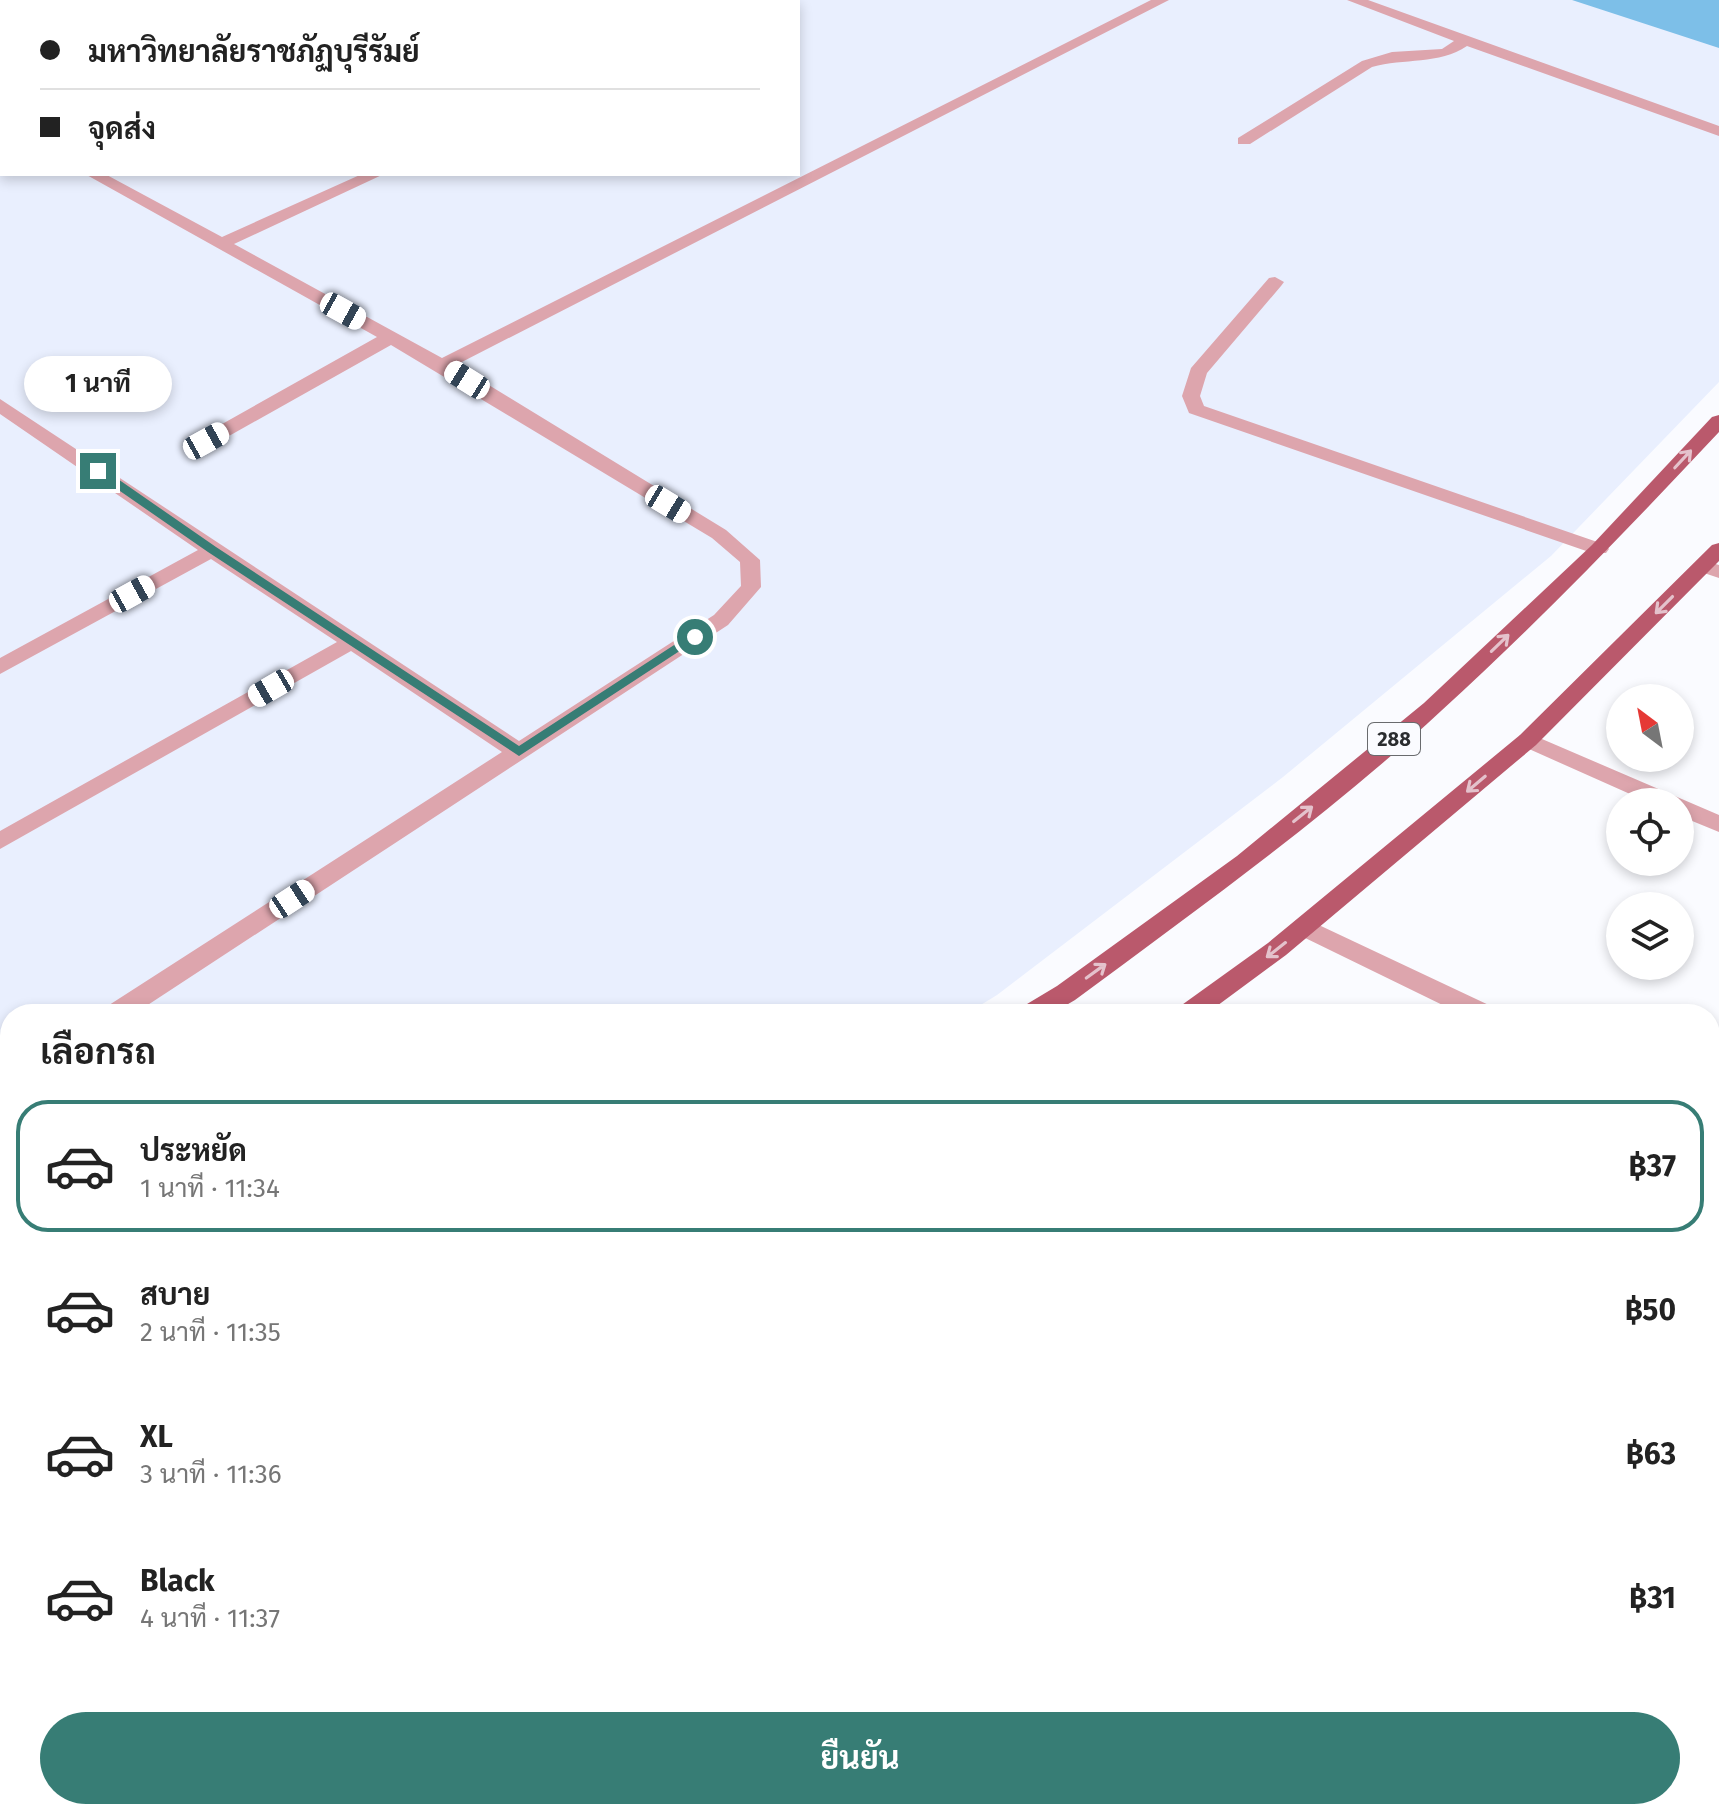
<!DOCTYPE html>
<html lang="th">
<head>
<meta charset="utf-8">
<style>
  :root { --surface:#fff; --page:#f2f2f2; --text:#222; --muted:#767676; --line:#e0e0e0; --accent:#377d75 }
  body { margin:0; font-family:"Fira Sans",Sarabun,sans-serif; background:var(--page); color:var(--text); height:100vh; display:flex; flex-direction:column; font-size:30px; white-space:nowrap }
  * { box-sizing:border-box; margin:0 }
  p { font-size:26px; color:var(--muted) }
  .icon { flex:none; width:44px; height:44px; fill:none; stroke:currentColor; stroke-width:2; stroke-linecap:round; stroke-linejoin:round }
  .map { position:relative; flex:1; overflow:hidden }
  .drawer { position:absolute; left:0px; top:1004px; width:1720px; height:816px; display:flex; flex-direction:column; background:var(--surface); border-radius:32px 32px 0 0; box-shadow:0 4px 12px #0003 }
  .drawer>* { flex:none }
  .hud { position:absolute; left:0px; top:0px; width:800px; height:176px; box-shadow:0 4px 12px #0003; display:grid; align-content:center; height:176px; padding:0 40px; background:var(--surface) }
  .needle { width:52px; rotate:328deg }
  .tools { position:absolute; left:1606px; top:684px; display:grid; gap:16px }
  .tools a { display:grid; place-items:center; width:88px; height:88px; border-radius:50%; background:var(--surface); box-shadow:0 4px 12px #0003; font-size:40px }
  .end { position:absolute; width:36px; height:36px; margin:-18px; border:10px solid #377d75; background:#fff; box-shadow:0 0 0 4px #fff }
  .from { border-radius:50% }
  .bubble { position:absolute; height:56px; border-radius:28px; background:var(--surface); box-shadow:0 4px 12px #0003; font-size:26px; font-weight:700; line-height:56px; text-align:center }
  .car { position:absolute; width:24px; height:48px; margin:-24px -12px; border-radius:10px; box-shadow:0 0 6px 2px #0007; background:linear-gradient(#fff 24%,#345 0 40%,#fff 0 76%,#345 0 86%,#fff 0) }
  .hud b { display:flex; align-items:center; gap:28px; height:76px; font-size:30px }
  .hud b+b { border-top:2px solid var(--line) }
  .hud i { width:20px; height:20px; background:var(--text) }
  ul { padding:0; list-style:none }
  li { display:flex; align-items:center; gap:24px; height:132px; margin:0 16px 12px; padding:0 24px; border:4px solid transparent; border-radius:32px }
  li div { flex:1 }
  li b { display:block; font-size:30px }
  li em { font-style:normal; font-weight:700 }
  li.on { border-color:var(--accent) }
  li>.icon { width:72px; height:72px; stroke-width:1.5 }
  h2 { padding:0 40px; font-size:36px; line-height:96px }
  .action { display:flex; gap:16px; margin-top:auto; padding:16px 40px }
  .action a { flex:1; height:92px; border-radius:48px; background:var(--accent); color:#fff; font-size:32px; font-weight:700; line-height:92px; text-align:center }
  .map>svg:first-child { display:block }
</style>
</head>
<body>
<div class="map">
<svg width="1719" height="1820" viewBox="0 0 1719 1820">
  <rect width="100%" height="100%" fill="#fafbff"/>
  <path fill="#e9effe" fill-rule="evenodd" d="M 0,0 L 1719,0 L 1719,382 L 1551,556 L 1283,777 L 997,995 L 966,1014 L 10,1014 L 10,1499 L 0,1503 ZM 2,2 L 798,2 L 798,174 L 2,174 Z"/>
  <path fill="#7dbfe8" d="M 1572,0 L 1719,0 L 1719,48 Z"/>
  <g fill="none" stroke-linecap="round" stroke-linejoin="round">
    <path fill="#dda5ad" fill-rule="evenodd" d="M 1151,0 L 1169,0 L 456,365 L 726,530 L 760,560 L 761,587 L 728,625 L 134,1014 L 102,1014 L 106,1007 L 502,752 L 351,651 L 0,849 L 0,831 L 337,642 L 211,559 L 0,674 L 0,658 L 198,550 L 0,414 L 0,399 L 519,741 L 714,615 L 741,586 L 740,562 L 712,538 L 391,345 L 213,445 L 199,445 L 196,441 L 199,437 L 377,337 L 85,174 L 105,174 L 222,237 L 362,174 L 384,174 L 234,244 L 442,358 Z
      M 1347,0 L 1368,0 L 1719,126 L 1719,136 L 1467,46 C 1439,65 1404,58 1372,67 L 1250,144 L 1238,144 L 1238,138 L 1362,61 L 1392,52 L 1442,49 L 1454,41 Z
      M 0,118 L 2,119 L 2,129 L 0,128 Z
      M 1275,277 L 1284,282 L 1281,286 L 1207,373 L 1200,396 L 1204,406 L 1606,545 L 1609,549 L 1606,553 L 1592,553 L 1189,413 L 1182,396 L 1191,368 L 1269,278 Z
      M 1702,560 L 1719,565 L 1719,578 L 1695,570 L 1692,566 Z
      M 1528,733 L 1719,815 L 1719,832 L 1680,816 L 1680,802 L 1648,802 L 1520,745 L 1517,740 L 1520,735 Z
      M 1304,918 L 1493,1007 L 1497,1014 L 1461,1014 L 1295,933 L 1292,927 L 1295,921 Z
      M 10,1073 L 10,1096 L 0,1099 L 0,1077 Z
      M 1710,1113 L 1719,1116 L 1719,1137 L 1710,1134 Z
      M 10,1345 L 10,1370 L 0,1373 L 0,1348 Z
      M 431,1810 L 466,1810 L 471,1820 L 436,1820 Z
      M 1294,1810 L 1333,1810 L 1338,1820 L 1299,1820 Z"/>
    <path fill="#ba596c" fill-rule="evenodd" d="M 1719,415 L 1719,432 C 1629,528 1538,623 1441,711 C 1328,816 1199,908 1075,1000 L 1051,1014 L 1018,1014 L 1022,1007 L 1057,986 L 1237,856 L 1424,703 L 1592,545 L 1712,417 Z
      M 1719,543 L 1719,561 L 1536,745 L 1286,955 L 1206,1014 L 1175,1014 L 1179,1007 L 1268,943 L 1520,735 L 1712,545 Z
      M 10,1519 L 10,1547 L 0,1551 L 0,1523 Z
      M 10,1643 L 10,1673 L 0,1677 L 0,1647 Z"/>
  </g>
  <defs><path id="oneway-shaft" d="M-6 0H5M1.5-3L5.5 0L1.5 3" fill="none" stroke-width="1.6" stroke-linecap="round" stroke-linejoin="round" transform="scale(2)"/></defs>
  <g stroke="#e4c2cc">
    <use href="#oneway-shaft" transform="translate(1683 459) rotate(-47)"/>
    <use href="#oneway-shaft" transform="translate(1664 605) rotate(135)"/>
    <use href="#oneway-shaft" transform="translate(1500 643) rotate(-44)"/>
    <use href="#oneway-shaft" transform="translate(1476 784) rotate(140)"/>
    <use href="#oneway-shaft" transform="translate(1303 814) rotate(-39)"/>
    <use href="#oneway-shaft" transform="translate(1276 950) rotate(142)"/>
    <use href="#oneway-shaft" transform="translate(1096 971) rotate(-36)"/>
  </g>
  <path fill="#377d75" d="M 94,468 L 102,468 L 216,547 L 519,746 L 691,634 L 701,637 L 519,756 L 208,552 L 94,473 Z"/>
  <g text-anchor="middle" stroke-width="7" stroke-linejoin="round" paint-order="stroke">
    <rect fill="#fafbff" stroke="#696b6e" stroke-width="2" x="1368" y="723" width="52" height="32" rx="6"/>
    <g font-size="20" font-weight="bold" fill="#2b2d30">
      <text x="1394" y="746">288</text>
    </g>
  </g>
</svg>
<div class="tools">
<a><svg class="needle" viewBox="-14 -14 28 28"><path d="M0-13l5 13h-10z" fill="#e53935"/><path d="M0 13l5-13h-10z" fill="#767676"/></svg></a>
<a><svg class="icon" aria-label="locate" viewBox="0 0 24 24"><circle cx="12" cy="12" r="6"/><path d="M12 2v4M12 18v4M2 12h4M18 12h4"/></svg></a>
<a><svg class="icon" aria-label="layers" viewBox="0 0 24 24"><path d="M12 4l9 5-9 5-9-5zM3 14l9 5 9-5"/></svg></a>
</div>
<i class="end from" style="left:695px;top:637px"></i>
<i class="end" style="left:98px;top:471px"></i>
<div class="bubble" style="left:24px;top:356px;width:148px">1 นาที</div>
<i class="car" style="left:343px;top:311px;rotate:119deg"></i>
<i class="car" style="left:467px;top:380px;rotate:302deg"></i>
<i class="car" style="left:206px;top:441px;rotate:61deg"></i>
<i class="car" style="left:668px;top:504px;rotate:121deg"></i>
<i class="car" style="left:132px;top:594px;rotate:61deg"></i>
<i class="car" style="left:271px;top:688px;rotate:240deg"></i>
<i class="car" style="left:292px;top:899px;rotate:57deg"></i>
<div class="hud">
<b><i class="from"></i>มหาวิทยาลัยราชภัฏบุรีรัมย์</b>
<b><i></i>จุดส่ง</b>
</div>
<section class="drawer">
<h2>เลือกรถ</h2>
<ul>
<li class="on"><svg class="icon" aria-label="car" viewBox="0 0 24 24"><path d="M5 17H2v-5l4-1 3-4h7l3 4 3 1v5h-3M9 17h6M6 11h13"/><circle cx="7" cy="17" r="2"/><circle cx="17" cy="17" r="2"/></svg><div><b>ประหยัด</b><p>1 นาที · 11:34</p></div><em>฿37</em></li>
<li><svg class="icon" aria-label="car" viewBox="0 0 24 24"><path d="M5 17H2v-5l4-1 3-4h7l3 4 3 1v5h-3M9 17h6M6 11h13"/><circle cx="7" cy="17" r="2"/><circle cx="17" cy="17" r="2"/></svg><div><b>สบาย</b><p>2 นาที · 11:35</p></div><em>฿50</em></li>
<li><svg class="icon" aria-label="car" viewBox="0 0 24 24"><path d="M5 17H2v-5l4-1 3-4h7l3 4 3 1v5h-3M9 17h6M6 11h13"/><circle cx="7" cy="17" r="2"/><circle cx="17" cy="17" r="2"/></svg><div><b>XL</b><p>3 นาที · 11:36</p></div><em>฿63</em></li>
<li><svg class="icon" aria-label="car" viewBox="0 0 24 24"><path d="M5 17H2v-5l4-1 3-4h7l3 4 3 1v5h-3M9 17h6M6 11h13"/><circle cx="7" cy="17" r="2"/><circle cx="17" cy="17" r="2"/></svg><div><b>Black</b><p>4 นาที · 11:37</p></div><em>฿31</em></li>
</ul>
<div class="action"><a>ยืนยัน</a></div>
</section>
</div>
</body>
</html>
